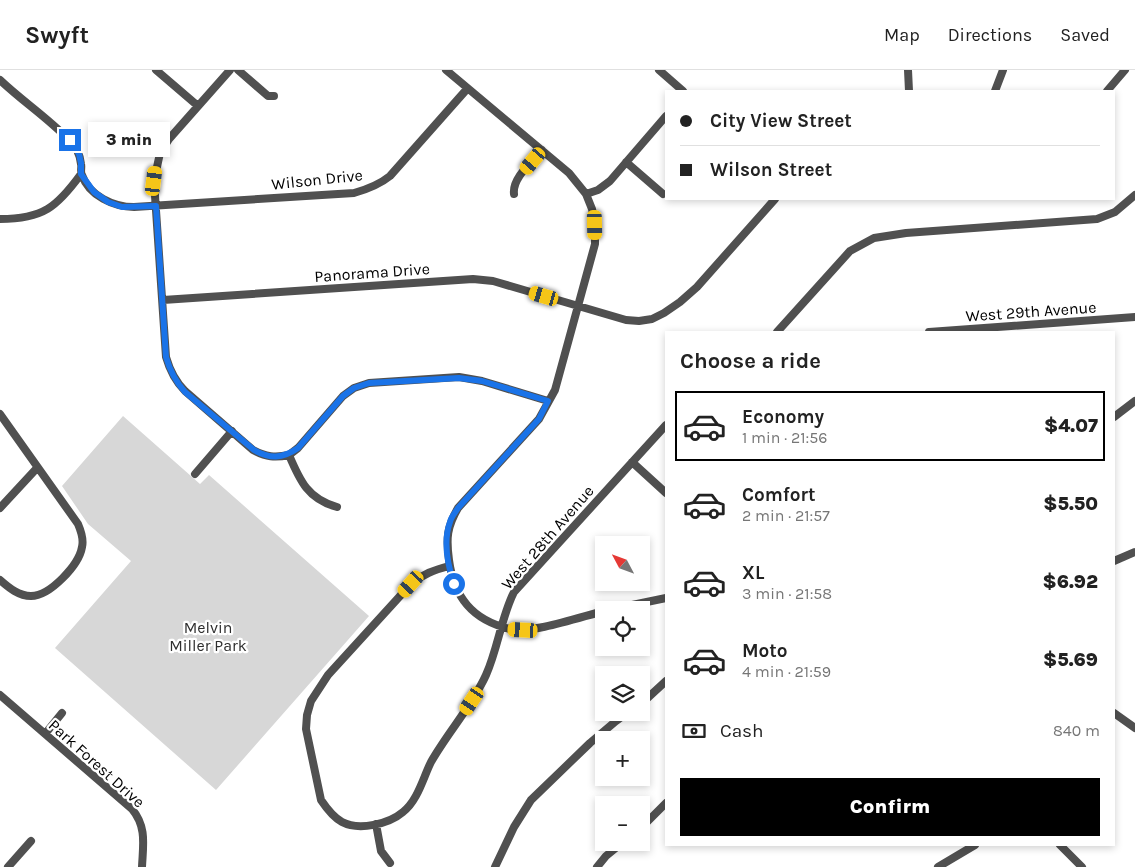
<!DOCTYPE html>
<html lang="en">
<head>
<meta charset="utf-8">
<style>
  :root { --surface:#fff; --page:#f2f2f2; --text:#222; --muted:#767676; --line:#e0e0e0; --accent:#000 }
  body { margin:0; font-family:Karla,sans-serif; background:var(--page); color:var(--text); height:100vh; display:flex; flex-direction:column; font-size:19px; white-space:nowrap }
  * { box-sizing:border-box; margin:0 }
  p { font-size:16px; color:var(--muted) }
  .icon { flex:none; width:28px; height:28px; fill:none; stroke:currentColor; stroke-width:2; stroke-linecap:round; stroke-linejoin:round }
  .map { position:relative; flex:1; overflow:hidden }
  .panel { position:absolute; left:665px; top:261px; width:450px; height:515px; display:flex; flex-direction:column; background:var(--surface); border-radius:0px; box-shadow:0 2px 8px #0003 }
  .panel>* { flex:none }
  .hud { position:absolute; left:665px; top:20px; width:450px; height:110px; border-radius:0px; box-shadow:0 2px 8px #0003; display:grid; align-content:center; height:110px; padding:0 15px; background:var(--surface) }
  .needle { width:32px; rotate:311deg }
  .controls { position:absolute; left:595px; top:466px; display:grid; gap:10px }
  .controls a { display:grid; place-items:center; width:55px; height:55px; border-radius:0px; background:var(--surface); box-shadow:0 2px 8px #0003; font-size:25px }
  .end { position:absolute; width:22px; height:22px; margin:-11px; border:6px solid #1a73e8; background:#fff; box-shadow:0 0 0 2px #fff }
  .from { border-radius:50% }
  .bubble { position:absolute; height:35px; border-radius:0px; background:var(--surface); box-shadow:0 2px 8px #0003; font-size:16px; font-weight:800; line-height:35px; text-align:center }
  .car { position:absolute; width:15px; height:30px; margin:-15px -8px; border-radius:6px; box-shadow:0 0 4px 1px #0007; background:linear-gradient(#f5c518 24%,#345 0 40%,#f5c518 0 76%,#345 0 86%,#f5c518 0) }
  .hud b { display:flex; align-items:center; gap:18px; height:48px; font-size:19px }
  .hud b+b { border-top:1px solid var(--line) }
  .hud i { width:12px; height:12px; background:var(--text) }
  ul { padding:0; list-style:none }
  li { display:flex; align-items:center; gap:15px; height:70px; margin:0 10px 8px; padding:0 5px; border:2px solid transparent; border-radius:0px }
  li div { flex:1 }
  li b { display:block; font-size:19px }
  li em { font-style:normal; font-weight:800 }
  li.selected { border-color:var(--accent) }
  li>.icon { width:45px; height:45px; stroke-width:1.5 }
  h2 { padding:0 15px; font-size:22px; line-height:60px }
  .pay { display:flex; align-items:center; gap:12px; height:55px; padding:0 15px; font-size:19px }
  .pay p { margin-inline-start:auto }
  .cta { display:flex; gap:10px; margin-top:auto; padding:10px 15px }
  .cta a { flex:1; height:58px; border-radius:0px; background:var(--accent); color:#fff; font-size:20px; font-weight:800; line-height:58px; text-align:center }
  header { display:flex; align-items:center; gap:30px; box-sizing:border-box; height:70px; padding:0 25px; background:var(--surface); border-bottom:1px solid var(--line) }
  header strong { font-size:24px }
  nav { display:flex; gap:28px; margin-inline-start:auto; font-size:18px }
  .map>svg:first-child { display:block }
</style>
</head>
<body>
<header>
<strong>Swyft</strong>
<nav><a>Map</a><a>Directions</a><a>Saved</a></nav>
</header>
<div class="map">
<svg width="1135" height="797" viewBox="0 0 1135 797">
  <rect width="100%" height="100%" fill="#fff"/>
  <path fill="#d7d7d7" d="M 123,346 L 200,414 L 209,405 L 369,546 L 216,720 L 55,578 L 131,491 L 88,454 L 62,416 Z"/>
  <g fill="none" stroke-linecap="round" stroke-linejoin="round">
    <path stroke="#505050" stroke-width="8" d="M 156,0 L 198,36
      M 230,0 L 169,69 L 160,83 L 154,111 L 166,287 C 170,301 175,311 185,321 L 253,380 C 266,387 275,388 289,385
      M 238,0 L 268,26 L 274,26
      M 446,0 L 569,103 L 586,124 L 592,139 L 595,155 L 595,174 L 555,320 L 539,349 L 458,438 C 447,457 446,468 449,490 C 454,527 472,550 510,559 C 532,564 580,547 604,541
      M 659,0 L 683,21
      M 908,0 L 909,21
      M 0,10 C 22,31 48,48 69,70 C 76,76 80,85 81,94 C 82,97 80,102 82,105 C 89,126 114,137 134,137 L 354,123 C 368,119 379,115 390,106 L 467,19
      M 995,21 L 1003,0
      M 1107,21 L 1125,0
      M 626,92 L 663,124
      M 514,124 C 512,108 532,92 542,80
      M 586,124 L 598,120 L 610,111 L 666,46
      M 0,149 C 43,149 57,137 81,104
      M 163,230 L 473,209 L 493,211 L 626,250 L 639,251 L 652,249 L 664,243 L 680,232 L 697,217 L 775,129
      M 777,262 L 850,181 L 874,168 L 906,163 L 1097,149 L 1115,142 L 1135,125
      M 929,262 L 1135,247
      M 0,344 L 78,454 C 81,461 84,469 82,477 C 79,495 50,526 31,526 C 19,526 9,518 0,510
      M 1114,347 L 1135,331
      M 632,392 L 666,423
      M 195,404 L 232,361
      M 337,437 C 308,429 300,411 289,385 L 298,378 L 343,326 L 354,318 L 369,313 L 459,307 L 482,311 L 548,331
      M 0,438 L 37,398
      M 1114,491 L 1135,482
      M 449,496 C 434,500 423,504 411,514 L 328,605 L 311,631 L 307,645 L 306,659 L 321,730 C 327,739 333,747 342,752 C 359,761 389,754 403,742 C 418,730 423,708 431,692 C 448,662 472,636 486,605 C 498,578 501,548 514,522 L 666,355
      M 608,540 L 666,528
      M 0,625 L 132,739 C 147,757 143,775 142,797
      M 641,634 L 666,611
      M 1114,643 L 1135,658
      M 45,664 L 62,643
      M 376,754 L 381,781 L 390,793
      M 641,758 L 666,733
      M 1060,775 L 1082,797
      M 8,797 L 31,771
      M 495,797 L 514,757 L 531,730 L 590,673 L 616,651 L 628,642
      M 597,797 L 606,786 L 623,772
      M 938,797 L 975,775"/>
  </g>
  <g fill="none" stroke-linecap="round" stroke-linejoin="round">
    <path stroke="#1a73e8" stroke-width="6" d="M 70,70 L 79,84 L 81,93 L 81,104 L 94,122 L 108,132 L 122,137 L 156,136 L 166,287 C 170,301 175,311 185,322 L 254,380 C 270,389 282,389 298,378 L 343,326 L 354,318 L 369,313 L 459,308 L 482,311 L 548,331 L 539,349 L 458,438 C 455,443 451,447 450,452 C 443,471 448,496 454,514"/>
  </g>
  <g text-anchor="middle" stroke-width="4.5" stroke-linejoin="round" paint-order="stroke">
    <g font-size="16" fill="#000" stroke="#fff">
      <text transform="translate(317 109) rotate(-6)" y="6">Wilson Drive</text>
      <text transform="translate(372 202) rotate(-4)" y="6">Panorama Drive</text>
      <text transform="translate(1031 241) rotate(-4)" y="6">West 29th Avenue</text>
      <text transform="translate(547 467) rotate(-49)" y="6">West 28th Avenue</text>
      <text transform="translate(97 693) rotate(42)" y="6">Park Forest Drive</text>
    </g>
    <g font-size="16" fill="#2e2e2e" stroke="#fff">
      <text x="208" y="563">Melvin<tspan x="208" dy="18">Miller Park</tspan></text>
    </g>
  </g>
</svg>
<div class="controls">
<a><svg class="needle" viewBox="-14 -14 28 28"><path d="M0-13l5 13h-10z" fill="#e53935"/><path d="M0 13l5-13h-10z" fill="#767676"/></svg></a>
<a><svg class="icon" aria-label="locate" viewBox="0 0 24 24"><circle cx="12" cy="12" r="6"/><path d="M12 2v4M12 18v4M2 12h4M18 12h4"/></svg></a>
<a><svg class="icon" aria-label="layers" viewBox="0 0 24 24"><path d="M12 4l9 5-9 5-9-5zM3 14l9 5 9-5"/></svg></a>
<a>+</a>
<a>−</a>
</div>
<i class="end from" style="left:454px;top:514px"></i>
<i class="end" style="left:70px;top:70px"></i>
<div class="bubble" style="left:88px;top:52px;width:82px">3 min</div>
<i class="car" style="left:533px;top:91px;rotate:220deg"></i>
<i class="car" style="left:154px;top:111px;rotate:7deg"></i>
<i class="car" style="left:595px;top:155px;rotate:179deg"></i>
<i class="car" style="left:544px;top:226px;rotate:286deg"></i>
<i class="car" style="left:411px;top:514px;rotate:222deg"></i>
<i class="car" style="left:523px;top:560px;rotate:273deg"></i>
<i class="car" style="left:472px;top:631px;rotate:214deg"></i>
<div class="hud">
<b><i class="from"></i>City View Street</b>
<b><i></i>Wilson Street</b>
</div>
<section class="panel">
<h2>Choose a ride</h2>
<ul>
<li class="selected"><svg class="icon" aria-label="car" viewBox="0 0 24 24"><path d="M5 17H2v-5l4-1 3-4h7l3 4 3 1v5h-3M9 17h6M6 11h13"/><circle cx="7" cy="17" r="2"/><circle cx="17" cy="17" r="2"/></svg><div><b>Economy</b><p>1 min · 21:56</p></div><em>$4.07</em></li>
<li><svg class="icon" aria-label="car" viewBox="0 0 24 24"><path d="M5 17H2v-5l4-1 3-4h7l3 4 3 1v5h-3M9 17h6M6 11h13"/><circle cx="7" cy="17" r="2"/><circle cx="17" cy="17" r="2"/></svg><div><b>Comfort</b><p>2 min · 21:57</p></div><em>$5.50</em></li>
<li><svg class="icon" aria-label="car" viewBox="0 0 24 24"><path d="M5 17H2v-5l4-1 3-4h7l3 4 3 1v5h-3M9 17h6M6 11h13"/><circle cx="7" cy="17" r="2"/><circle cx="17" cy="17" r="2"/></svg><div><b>XL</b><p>3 min · 21:58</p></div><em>$6.92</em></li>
<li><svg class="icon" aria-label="car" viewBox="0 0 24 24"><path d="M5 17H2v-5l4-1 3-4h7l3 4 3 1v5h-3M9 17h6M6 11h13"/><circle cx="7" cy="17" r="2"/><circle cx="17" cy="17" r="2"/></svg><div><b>Moto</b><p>4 min · 21:59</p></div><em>$5.69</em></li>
</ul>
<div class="pay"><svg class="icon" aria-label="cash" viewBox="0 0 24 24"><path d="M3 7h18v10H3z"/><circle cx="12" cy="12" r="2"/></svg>Cash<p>840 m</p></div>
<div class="cta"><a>Confirm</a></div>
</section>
</div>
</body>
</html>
